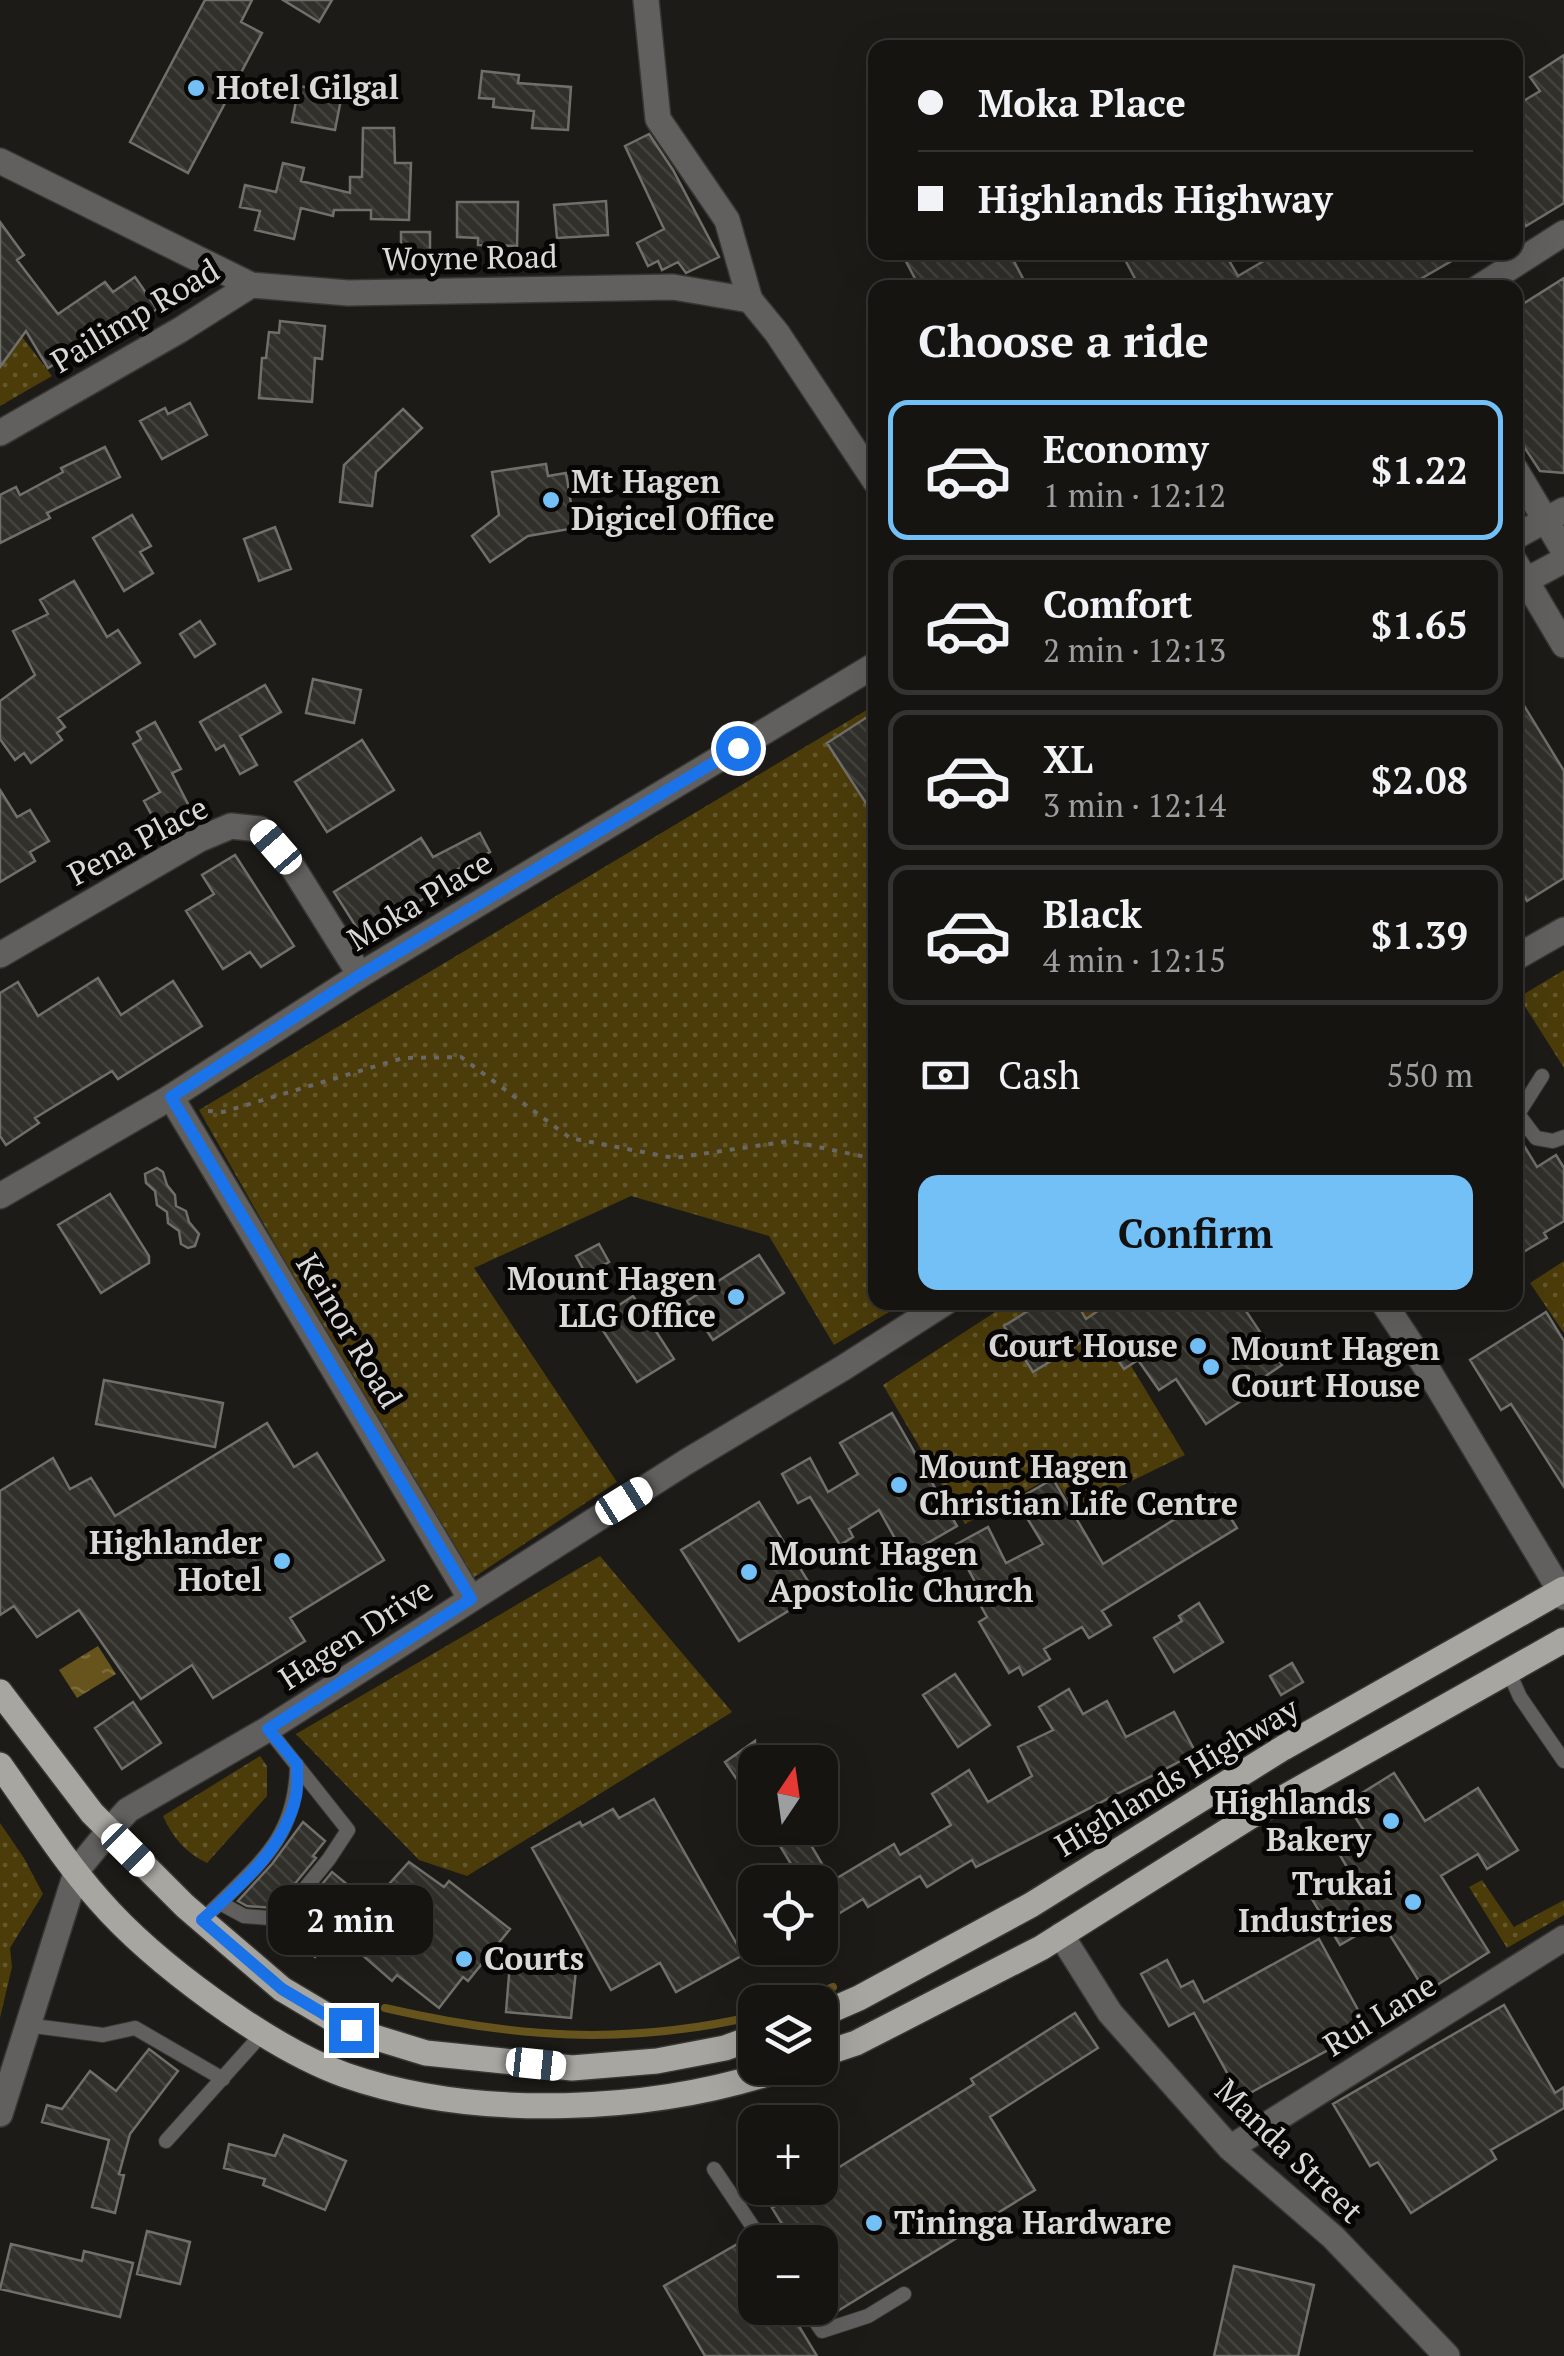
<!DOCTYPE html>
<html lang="en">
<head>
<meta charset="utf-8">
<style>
  :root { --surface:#151411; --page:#22211f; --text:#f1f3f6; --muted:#9d9e9f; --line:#343331; --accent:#73c0f6 }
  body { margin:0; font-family:"PT Serif",serif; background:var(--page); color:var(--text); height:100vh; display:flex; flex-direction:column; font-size:38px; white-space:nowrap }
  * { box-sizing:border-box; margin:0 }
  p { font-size:32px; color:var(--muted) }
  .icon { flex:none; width:55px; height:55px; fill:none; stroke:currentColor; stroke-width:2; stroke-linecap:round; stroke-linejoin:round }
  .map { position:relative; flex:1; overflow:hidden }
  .panel { position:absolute; left:868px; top:280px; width:655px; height:1030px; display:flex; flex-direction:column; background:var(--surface); border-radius:20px; box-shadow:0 10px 40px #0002,0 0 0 2px var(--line) }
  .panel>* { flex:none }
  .top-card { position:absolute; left:868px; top:40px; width:655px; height:220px; border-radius:20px; box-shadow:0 10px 40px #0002,0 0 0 2px var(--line); display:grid; align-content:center; height:220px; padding:0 50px; background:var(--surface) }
  .needle { width:65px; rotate:13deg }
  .tools { position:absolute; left:738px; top:1745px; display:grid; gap:20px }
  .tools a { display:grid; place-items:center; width:100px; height:100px; border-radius:20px; background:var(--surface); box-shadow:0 10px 40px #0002,0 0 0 2px var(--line); font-size:50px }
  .end { position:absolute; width:45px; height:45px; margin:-22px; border:12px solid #1a73e8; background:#fff; box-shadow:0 0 0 5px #fff }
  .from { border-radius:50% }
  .bubble { position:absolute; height:70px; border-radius:20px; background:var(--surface); box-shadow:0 10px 40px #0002,0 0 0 2px var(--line); font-size:32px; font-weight:600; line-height:70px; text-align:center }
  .car { position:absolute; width:30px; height:60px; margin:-30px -15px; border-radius:12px; box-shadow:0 0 8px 2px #0007; background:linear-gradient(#fff 24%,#345 0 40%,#fff 0 76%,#345 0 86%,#fff 0) }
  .top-card b { display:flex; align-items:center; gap:35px; height:95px; font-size:38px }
  .top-card b+b { border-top:2px solid var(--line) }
  .top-card i { width:25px; height:25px; background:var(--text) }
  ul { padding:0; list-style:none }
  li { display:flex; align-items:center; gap:30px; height:140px; margin:0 20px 15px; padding:0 30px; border:5px solid var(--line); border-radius:20px }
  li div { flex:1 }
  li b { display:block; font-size:38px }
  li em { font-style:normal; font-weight:600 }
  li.current { border-color:var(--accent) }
  li>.icon { width:90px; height:90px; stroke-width:1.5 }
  h2 { padding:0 50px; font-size:45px; line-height:120px }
  .pay { display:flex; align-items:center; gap:25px; height:110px; padding:0 50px; font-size:38px }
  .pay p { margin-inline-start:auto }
  .button { display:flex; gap:20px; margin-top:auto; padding:20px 50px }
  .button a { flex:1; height:115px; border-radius:20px; background:var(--accent); color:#111; font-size:40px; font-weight:600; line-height:115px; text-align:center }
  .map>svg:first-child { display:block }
</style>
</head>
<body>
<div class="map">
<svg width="1564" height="2356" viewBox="0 0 1564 2356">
  <defs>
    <pattern id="grass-dots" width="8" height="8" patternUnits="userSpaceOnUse" patternTransform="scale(2.5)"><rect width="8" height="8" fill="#4b3c0a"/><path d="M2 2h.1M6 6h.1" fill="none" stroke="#64582d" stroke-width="1.8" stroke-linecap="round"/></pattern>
    <pattern id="water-ripples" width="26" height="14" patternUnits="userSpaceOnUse" patternTransform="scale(2.5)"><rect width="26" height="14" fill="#67541c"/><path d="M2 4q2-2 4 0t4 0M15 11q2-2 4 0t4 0" fill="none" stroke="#7c6c3c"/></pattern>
    <pattern id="building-back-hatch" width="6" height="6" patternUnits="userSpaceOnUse" patternTransform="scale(2.5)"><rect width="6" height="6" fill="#31302b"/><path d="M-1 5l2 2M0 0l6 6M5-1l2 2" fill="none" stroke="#44443f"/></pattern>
  </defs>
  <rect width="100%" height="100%" fill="#1c1b17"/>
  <path fill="url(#grass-dots)" d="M 0,308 L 52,376 L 0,406 Z
    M 875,705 L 875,1302 L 904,1303 L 834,1345 L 769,1236 L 631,1196 L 474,1268 L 617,1482 L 467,1582 L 199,1110 Z
    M 1564,970 L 1564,1068 L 1519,997 Z
    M 1564,1261 L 1564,1333 L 1530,1283 Z
    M 1009,1303 L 1093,1303 L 1185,1455 L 1074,1509 L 1053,1476 L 965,1524 L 883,1385 Z
    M 600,1556 L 732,1712 L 467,1876 L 419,1860 L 296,1734 Z
    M 260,1756 L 267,1766 L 267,1796 L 207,1863 C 186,1853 173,1838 163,1816 Z
    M 0,1823 L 24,1858 L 43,1894 L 10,1948 L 12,1967 L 0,2018 Z
    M 1482,1880 L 1514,1927 L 1564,1900 L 1564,1915 L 1507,1948 L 1469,1887 Z"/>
  <path fill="url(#water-ripples)" d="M 98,1646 L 116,1674 L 77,1698 L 59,1670 Z"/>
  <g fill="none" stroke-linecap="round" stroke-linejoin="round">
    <path stroke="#67541c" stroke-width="8" d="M 798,2002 L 833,1987
      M 385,2008 C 515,2038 624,2046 755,2016"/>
  </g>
  <path fill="url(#building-back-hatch)" stroke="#706f6a" stroke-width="2.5" d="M 205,0 L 252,0 L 241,22 L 262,33 L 188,173 L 130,142 Z
    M 283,0 L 332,0 L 319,22 Z
    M 1564,55 L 1564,203 L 1526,226 L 1515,209 L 1515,106 L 1540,91 L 1530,77 Z
    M 482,71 L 519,75 L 518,83 L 571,87 L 568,130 L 532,128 L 534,111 L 493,107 L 494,99 L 479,98 Z
    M 299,86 L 342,94 L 335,130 L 292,122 Z
    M 363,128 L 394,128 L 395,163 L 411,163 L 409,220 L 371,219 L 371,210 L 334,210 L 333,216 L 301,208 L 294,239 L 255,230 L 260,211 L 240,207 L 245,185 L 276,192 L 283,163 L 304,168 L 301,181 L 350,193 L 350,177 L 362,177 Z
    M 649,134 L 673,170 L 719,257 L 686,273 L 678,262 L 662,270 L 658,261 L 648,266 L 637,243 L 664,229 L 625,146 Z
    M 606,201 L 608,235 L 557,238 L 554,205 Z
    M 457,202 L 518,202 L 517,246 L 478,245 L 478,238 L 457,237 Z
    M 0,222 L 24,255 L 17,260 L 58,314 L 105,282 L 113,292 L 135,277 L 157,309 L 108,342 L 103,335 L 48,368 L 26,331 L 0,367 Z
    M 401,232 L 430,232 L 430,268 L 401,268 Z
    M 901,252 L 1009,252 L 1028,288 L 920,288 Z
    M 1121,252 L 1224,252 L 1238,276 L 1279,252 L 1467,252 L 1405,288 L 1140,288 Z
    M 1564,278 L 1564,473 L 1540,471 L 1515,433 L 1515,309 Z
    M 280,321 L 325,326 L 322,359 L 315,358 L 312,402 L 259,398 L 262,358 L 266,358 L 269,332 L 279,333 Z
    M 190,403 L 207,435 L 162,459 L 140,421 L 165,408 L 168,414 Z
    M 403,409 L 422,428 L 376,472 L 372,506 L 340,502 L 344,465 Z
    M 105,447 L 120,477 L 47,513 L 50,518 L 0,543 L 0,495 L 16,487 L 20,495 L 63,472 L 61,468 Z
    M 546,464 L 548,476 L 566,473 L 575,528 L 528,536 L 490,562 L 472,536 L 499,515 L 492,472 Z
    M 132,515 L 151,546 L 140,552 L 153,573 L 124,591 L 93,538 Z
    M 275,527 L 291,569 L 259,581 L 244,539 Z
    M 74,581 L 107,637 L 118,630 L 140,663 L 58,718 L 65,727 L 57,733 L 62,740 L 31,763 L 24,753 L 15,760 L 0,739 L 0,701 L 35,675 L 13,631 L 48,614 L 40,600 Z
    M 200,621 L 215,644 L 195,657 L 180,634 Z
    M 313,679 L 361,690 L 354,723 L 306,713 Z
    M 265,685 L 281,712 L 240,736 L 257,765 L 240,774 L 224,745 L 216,750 L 200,722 Z
    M 1515,691 L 1564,771 L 1564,878 L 1527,901 L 1515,881 Z
    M 875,712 L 875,817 L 827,743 Z
    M 155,722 L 181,769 L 172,773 L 189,806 L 156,823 L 144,801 L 160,792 L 133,744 L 141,739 L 137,732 Z
    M 362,740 L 394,790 L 327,832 L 295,782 Z
    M 0,790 L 17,817 L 30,810 L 49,841 L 30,852 L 35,861 L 0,882 Z
    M 480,833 L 490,852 L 445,876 L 449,883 L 362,936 L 334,892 L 421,838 L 433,857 Z
    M 235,855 L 294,946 L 261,967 L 250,952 L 223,969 L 186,911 L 214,894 L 202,875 Z
    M 98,978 L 121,1015 L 173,981 L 202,1026 L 118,1079 L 112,1071 L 35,1118 L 39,1123 L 6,1145 L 0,1136 L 0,993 L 18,982 L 38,1016 Z
    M 1515,1131 L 1537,1167 L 1556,1155 L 1564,1168 L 1564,1221 L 1544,1233 L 1547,1238 L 1515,1257 Z
    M 157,1168 L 163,1172 L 167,1185 L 175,1195 L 176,1206 L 186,1211 L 189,1222 L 199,1234 L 195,1246 L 188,1248 L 181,1244 L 179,1231 L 168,1223 L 167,1212 L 157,1205 L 155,1191 L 146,1183 L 145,1174 Z
    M 110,1194 L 149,1256 L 149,1263 L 101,1293 L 58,1225 Z
    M 599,1244 L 609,1262 L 586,1274 L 576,1256 Z
    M 759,1255 L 784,1293 L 713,1340 L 687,1301 Z
    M 633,1296 L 674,1359 L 637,1382 L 596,1320 Z
    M 1042,1302 L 1076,1302 L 1086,1319 L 1111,1302 L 1240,1302 L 1282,1365 L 1237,1395 L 1241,1401 L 1206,1424 L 1176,1379 L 1159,1390 L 1138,1360 L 1124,1369 L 1099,1331 L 1033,1372 L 1004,1326 Z
    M 1546,1312 L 1564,1341 L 1564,1487 L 1511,1404 L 1501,1410 L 1470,1360 Z
    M 104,1380 L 223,1403 L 215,1447 L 96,1424 Z
    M 892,1413 L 957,1526 L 905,1556 L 879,1510 L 849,1529 L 853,1537 L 840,1545 L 810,1497 L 798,1503 L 782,1474 L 810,1458 L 828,1492 L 858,1474 L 840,1443 Z
    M 267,1423 L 294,1467 L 317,1453 L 384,1560 L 290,1618 L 305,1641 L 213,1698 L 192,1665 L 141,1699 L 79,1610 L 37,1637 L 14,1606 L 0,1615 L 0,1491 L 53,1458 L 70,1489 L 91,1478 L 115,1516 Z
    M 1053,1479 L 1103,1564 L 1215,1494 L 1237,1528 L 1102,1611 L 1111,1625 L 1089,1638 L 1082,1627 L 1044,1649 L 1050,1659 L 1023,1675 L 1019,1667 L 1009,1673 L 979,1622 L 987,1617 L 968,1583 L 974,1580 L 955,1545 L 988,1527 L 1006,1563 L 1043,1544 L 1016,1500 Z
    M 759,1502 L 816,1594 L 739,1641 L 681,1550 Z
    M 1199,1603 L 1223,1642 L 1174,1672 L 1154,1638 L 1182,1621 L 1179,1616 Z
    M 1292,1663 L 1303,1682 L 1281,1695 L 1270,1676 Z
    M 955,1674 L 990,1725 L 958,1747 L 923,1695 Z
    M 1069,1689 L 1083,1714 L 1107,1701 L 1126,1737 L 1174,1712 L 1196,1753 L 976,1867 L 972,1860 L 927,1887 L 920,1876 L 868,1907 L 863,1899 L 820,1925 L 820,1882 L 802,1882 L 769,1828 L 801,1828 L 832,1881 L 894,1844 L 900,1855 L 951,1825 L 932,1794 L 969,1770 L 988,1802 L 1032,1776 L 1018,1747 L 1053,1730 L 1039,1707 Z
    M 133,1702 L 161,1743 L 122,1769 L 95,1728 Z
    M 755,1741 L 755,1806 L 725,1762 Z
    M 1394,1773 L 1425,1821 L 1478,1788 L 1518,1850 L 1487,1869 L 1478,1854 L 1441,1876 L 1489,1952 L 1426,1992 L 1381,1921 L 1340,1945 L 1310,1896 L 1350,1872 L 1338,1852 L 1366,1834 L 1346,1803 Z
    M 654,1799 L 743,1955 L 676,1992 L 660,1963 L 611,1990 L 532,1848 L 580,1822 L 582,1826 L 613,1809 L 619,1818 Z
    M 303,1822 L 325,1841 L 313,1856 L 316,1858 L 275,1908 L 247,1906 L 238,1901 L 272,1864 Z
    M 409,1862 L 444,1887 L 449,1881 L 510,1929 L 468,1981 L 463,1977 L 439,2008 L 397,1975 L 392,1981 L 336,1932 L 315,1957 L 287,1933 L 283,1938 L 271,1929 L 288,1926 L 332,1872 L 371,1904 Z
    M 1319,1939 L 1368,2028 L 1241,2098 L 1194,2013 L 1169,2026 L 1141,1974 L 1167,1960 L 1181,1987 L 1193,1981 L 1204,2002 Z
    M 510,1963 L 576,1970 L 571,2018 L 506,2012 Z
    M 1504,2005 L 1555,2093 L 1564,2087 L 1564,2108 L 1491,2150 L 1496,2159 L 1411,2213 L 1378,2162 L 1370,2166 L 1333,2104 Z
    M 1075,2013 L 1098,2048 L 990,2117 L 1035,2190 L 836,2312 L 820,2286 L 820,2242 L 793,2242 L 772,2208 L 806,2188 L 820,2188 L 820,2179 L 974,2084 L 971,2079 Z
    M 149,2049 L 178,2071 L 130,2134 L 119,2174 L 124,2175 L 115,2213 L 92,2207 L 109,2140 L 42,2122 L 47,2105 L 62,2109 L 90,2071 L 116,2091 Z
    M 284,2135 L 346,2161 L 325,2210 L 263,2185 L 265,2179 L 224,2168 L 229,2144 L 275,2156 Z
    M 147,2231 L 190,2242 L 180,2284 L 137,2274 Z
    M 748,2238 L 755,2250 L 755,2308 L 788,2308 L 817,2356 L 705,2356 L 664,2286 Z
    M 11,2244 L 82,2261 L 84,2251 L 133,2263 L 120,2317 L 0,2289 Z
    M 1234,2266 L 1314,2285 L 1298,2356 L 1214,2356 Z"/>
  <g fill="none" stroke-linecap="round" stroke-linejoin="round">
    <defs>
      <path id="service" d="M 1542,1076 L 1518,1114 L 1536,1138 L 1553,1141 L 1564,1137
        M 1508,1670 L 1520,1697 L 1564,1761
        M 220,1903 C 266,1858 296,1832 297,1765
        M 202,1920 L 220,1903 L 244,1916 L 280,1919 L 329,1859 L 348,1830 L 268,1729
        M 26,2025 L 103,2035 L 135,2028 L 223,2079
        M 166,2141 L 262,2034
        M 714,2169 L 763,2242
        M 806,2308 L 822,2331 L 868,2316 L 904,2294"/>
      <path id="minor" d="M 646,0 L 658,119 L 727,220 L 750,300
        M 0,161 L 251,285 L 348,293 L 673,287 L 750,300 L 777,333 L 875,481
        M 0,433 L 180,330 L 251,285
        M 0,955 L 200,839 L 231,826 L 260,829 L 292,866 L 360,975
        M 1515,958 L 1564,930
        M 171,1097 L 471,1599
        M 1383,1302 L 1428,1370 L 1564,1597
        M 109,1831 L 128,1810 L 268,1729 L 686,1462 L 843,1368 L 946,1302
        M 1061,1935 L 1110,2013 L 1230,2148 L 1333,2237 L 1447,2356
        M 1230,2148 L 1564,1938"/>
      <path id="tertiary" d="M 1478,288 L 1564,233
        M 1515,469 L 1564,551
        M 1515,537 L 1564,510
        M 1515,562 L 1564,645
        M 1525,581 L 1564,560
        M 0,1196 L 171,1097 L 360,975 L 875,665
        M 0,2114 L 77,1870 L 109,1831"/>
      <path id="primary" d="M 0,1692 L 92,1813 L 185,1906 L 282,1989 L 351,2030 L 426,2053 L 572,2068 L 657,2061 L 725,2048 L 755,2037
        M 0,1765 C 32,1810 63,1859 99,1900 C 153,1962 267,2047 345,2075 C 477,2121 654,2113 785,2068
        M 820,2015 L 859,1998 L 1031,1905 L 1283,1748 L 1564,1589
        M 820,2055 L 856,2043 L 1041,1948 L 1251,1816 L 1564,1640"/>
    </defs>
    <use href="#service" stroke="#373632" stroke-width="16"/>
    <use href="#minor" stroke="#373632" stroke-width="28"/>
    <use href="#tertiary" stroke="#373632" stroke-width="28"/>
    <use href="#primary" stroke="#373632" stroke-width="28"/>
    <path stroke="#696865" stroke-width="4" stroke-dasharray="5 8" stroke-linecap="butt" d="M 208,1111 L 223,1112 L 403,1058 L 461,1057 L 570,1138 L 674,1158 L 790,1141 L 875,1159"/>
    <use href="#service" stroke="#61605e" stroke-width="14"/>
    <use href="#minor" stroke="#61605e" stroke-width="25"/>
    <use href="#tertiary" stroke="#61605e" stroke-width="25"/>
    <use href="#primary" stroke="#a7a6a1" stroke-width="25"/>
  </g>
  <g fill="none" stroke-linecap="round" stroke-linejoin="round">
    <path stroke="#1a73e8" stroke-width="12" d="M 351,2030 L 282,1989 L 202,1920 C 239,1886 285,1848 296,1796 C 298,1786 297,1774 297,1764 L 268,1729 L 471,1599 L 171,1097 L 360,975 L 738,748"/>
  </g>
  <g fill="#73c0f6" stroke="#070605" stroke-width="4">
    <circle cx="196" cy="88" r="10"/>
    <circle cx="551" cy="500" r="10"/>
    <circle cx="736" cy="1297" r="10"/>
    <circle cx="1198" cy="1346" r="10"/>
    <circle cx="1211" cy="1367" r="10"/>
    <circle cx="899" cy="1485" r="10"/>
    <circle cx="282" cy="1561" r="10"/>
    <circle cx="749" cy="1572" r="10"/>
    <circle cx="1391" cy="1821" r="10"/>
    <circle cx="1413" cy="1902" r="10"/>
    <circle cx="464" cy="1959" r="10"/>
    <circle cx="874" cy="2223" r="10"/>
  </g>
  <g text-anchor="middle" stroke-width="10" stroke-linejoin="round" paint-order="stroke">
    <g font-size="32" font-weight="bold" fill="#dad9d7" stroke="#070605" text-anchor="start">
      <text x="216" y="99">Hotel Gilgal</text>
      <text x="571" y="493">Mt Hagen<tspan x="571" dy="37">Digicel Office</tspan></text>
      <text x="716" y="1290" text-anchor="end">Mount Hagen<tspan x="716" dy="37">LLG Office</tspan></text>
      <text x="1178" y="1357" text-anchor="end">Court House</text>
      <text x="1231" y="1360">Mount Hagen<tspan x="1231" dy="37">Court House</tspan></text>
      <text x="919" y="1478">Mount Hagen<tspan x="919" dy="37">Christian Life Centre</tspan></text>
      <text x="262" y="1554" text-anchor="end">Highlander<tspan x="262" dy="37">Hotel</tspan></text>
      <text x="769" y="1565">Mount Hagen<tspan x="769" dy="37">Apostolic Church</tspan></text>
      <text x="1371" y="1814" text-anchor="end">Highlands<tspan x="1371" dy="37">Bakery</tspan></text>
      <text x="1393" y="1895" text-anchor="end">Trukai<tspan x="1393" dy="37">Industries</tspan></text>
      <text x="484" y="1970">Courts</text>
      <text x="894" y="2234">Tininga Hardware</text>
    </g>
    <g font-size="32" fill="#dad9d7" stroke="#070605">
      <text transform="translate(470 258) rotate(-1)" y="11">Woyne Road</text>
      <text transform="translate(135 316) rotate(-31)" y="11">Pailimp Road</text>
      <text transform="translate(138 841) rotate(-28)" y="11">Pena Place</text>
      <text transform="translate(420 901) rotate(-31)" y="11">Moka Place</text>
      <text transform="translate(349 1331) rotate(59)" y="11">Keinor Road</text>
      <text transform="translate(356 1634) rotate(-33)" y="11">Hagen Drive</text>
      <text transform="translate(1177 1777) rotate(-31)" y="11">Highlands Highway</text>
      <text transform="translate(1380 2015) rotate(-32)" y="11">Rui Lane</text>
      <text transform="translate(1289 2151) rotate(44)" y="11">Manda Street</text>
    </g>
  </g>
</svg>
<div class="tools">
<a><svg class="needle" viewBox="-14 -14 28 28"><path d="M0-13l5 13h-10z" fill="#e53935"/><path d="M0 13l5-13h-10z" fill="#9d9e9f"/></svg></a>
<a><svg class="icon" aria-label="locate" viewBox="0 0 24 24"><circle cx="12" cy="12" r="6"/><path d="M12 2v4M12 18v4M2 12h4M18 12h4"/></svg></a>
<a><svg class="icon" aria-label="layers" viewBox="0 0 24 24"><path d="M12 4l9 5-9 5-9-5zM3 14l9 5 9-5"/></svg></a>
<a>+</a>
<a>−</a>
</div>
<i class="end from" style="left:738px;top:748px"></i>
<i class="end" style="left:351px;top:2030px"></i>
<div class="bubble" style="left:268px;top:1885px;width:165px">2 min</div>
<i class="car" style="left:276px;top:847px;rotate:319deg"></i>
<i class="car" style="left:624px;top:1501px;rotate:58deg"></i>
<i class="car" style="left:128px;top:1850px;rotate:135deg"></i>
<i class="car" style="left:536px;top:2064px;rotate:96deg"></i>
<div class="top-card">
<b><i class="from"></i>Moka Place</b>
<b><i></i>Highlands Highway</b>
</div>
<section class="panel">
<h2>Choose a ride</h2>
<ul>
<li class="current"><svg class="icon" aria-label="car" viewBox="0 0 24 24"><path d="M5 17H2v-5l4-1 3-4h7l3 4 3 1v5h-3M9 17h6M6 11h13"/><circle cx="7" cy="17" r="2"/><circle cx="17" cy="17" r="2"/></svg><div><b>Economy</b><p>1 min · 12:12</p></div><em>$1.22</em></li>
<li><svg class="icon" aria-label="car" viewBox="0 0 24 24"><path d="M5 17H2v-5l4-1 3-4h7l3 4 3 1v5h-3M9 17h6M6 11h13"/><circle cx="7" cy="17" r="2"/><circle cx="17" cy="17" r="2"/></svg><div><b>Comfort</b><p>2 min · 12:13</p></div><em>$1.65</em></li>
<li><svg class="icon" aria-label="car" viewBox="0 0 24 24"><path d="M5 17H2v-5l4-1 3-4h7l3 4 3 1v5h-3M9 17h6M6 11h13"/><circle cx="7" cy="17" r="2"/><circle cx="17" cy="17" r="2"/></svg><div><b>XL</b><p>3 min · 12:14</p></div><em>$2.08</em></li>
<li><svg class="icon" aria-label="car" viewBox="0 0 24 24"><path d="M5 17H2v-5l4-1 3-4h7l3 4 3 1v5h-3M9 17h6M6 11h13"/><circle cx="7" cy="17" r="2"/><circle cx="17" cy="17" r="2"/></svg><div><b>Black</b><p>4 min · 12:15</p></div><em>$1.39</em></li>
</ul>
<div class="pay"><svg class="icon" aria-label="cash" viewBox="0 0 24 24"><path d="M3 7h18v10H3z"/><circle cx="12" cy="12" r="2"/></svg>Cash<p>550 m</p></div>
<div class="button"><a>Confirm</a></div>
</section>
</div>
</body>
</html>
